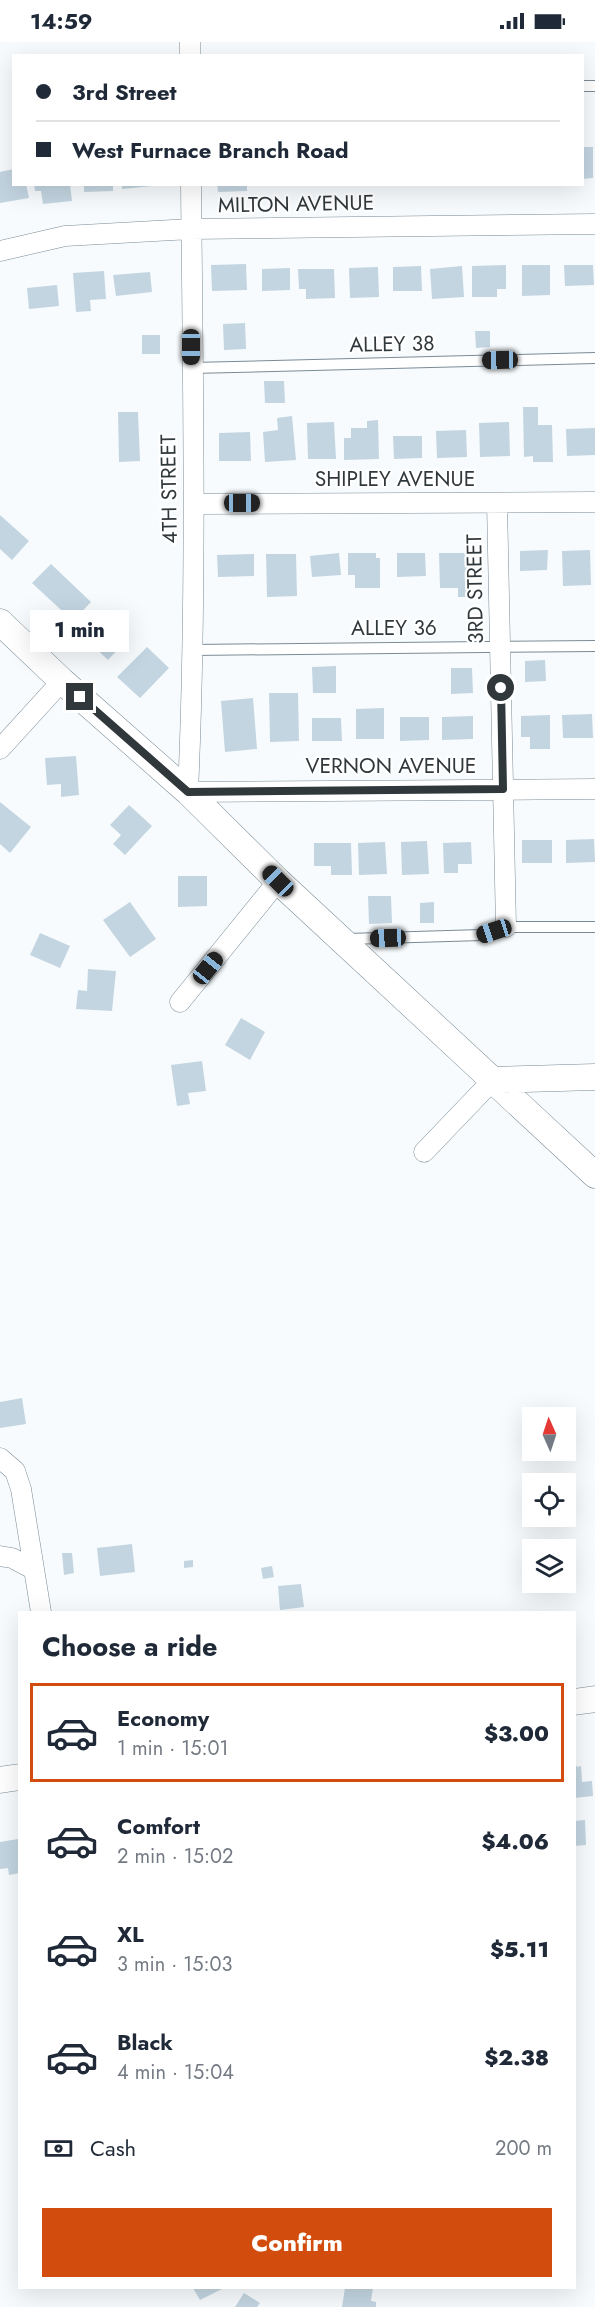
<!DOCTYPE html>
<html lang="en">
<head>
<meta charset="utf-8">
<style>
  :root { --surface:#fff; --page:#f2f2f3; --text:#1f2937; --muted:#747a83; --line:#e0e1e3; --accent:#d24c0d }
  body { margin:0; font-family:Jost,sans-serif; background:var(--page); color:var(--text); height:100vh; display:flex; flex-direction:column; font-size:22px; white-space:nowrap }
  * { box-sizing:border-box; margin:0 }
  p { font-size:20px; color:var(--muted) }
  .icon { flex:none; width:33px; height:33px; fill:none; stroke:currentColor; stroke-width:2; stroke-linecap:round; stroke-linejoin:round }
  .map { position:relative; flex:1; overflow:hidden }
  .side { position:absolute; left:18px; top:1569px; width:558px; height:678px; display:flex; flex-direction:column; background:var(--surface); border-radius:0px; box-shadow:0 6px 24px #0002 }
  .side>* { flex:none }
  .guide { position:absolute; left:12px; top:12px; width:572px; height:132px; border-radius:0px; box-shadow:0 6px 24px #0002; display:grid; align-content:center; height:132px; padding:0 24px; background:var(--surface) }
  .needle { width:39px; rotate:357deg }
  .fabs { position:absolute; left:522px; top:1365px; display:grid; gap:12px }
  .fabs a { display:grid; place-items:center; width:54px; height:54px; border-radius:0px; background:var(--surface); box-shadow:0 6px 24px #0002; font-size:30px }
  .end { position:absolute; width:27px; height:27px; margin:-14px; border:8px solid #31383c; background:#fff; box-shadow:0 0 0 3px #fff }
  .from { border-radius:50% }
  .bubble { position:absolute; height:42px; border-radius:0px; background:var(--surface); box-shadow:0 6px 24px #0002; font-size:20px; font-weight:800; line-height:42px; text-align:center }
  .car { position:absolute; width:18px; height:36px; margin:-18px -9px; border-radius:8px; box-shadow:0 0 4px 2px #0007; background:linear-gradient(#222 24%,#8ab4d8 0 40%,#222 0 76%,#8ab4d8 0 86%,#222 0) }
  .guide b { display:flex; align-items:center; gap:21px; height:57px; font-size:22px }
  .guide b+b { border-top:2px solid var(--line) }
  .guide i { width:15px; height:15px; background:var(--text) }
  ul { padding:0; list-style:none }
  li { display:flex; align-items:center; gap:18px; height:99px; margin:0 12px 9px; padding:0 12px; border:3px solid transparent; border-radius:0px }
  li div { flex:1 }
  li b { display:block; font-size:22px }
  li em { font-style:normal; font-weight:800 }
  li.selected { border-color:var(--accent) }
  li>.icon { width:54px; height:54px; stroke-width:1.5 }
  h2 { padding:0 24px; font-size:27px; line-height:72px }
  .pay { display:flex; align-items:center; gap:15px; height:66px; padding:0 24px; font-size:22px }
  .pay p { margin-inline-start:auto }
  .cta { display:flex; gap:12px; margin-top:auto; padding:12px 24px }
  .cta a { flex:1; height:69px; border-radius:0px; background:var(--accent); color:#fff; font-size:24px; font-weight:800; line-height:69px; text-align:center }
  .status { display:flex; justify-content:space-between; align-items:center; height:42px; padding:0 30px; background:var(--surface); direction:ltr }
  .status svg { height:16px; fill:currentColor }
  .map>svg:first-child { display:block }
</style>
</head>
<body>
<div class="status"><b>14:59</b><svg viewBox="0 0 49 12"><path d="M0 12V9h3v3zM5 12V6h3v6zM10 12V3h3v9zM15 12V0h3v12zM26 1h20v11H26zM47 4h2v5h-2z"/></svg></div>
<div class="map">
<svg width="595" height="2265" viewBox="0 0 595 2265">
  <rect width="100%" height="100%" fill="#f7fbfd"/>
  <path fill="#c3d5e1" d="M 582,105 L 593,105 L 593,136 L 582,137 Z
    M 14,127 L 14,142 L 26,142 L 29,156 L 0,161 L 0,130 Z
    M 34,142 L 70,142 L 72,159 L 43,162 L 41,149 L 35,149 Z
    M 84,142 L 113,142 L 113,149 L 84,150 Z
    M 122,142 L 152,142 L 152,144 L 122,147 Z
    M 217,142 L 247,142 L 247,149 L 218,150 Z
    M 246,222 L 247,248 L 212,249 L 211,223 Z
    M 506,223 L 506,247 L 497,247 L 497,255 L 472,255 L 472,224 Z
    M 522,223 L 550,223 L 550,253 L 522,254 Z
    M 564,223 L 593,223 L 594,243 L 565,244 Z
    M 421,224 L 422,249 L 393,249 L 393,225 Z
    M 462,224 L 464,255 L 432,257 L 430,227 Z
    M 378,225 L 379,255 L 350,256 L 349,226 Z
    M 290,226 L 290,248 L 262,249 L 262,227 Z
    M 298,227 L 334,227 L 335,256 L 306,257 L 306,247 L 299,247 Z
    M 104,229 L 106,257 L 90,258 L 91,269 L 76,270 L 73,231 Z
    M 150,230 L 152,250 L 116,254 L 113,233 Z
    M 57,243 L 59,264 L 29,267 L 27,246 Z
    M 245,281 L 246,307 L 224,308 L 223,282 Z
    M 475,289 L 490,289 L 490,305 L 476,306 Z
    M 142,293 L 160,293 L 160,312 L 142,312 Z
    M 264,339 L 284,339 L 285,361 L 265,361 Z
    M 523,365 L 538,365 L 538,383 L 552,383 L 553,420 L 533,420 L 533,414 L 524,415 Z
    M 118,370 L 138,370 L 140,419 L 119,420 Z
    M 292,374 L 296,418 L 265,420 L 263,390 L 278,388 L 277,376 Z
    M 378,378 L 379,417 L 344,418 L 344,396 L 351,396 L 351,386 L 367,386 L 367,379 Z
    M 334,380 L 336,417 L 308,417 L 307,381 Z
    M 509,380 L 510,414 L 480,415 L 479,381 Z
    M 595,386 L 595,413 L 567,414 L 566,387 Z
    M 466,388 L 467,415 L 437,416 L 436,389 Z
    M 250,390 L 251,419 L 219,419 L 219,391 Z
    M 393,394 L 422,394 L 422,416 L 394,417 Z
    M 0,473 L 29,499 L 12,518 L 0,507 Z
    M 548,508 L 547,528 L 520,529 L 520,509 Z
    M 590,508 L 591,543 L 563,544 L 562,509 Z
    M 339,511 L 341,533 L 312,535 L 310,514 Z
    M 348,511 L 376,511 L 376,516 L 380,516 L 380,546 L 355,546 L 355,533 L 348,533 Z
    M 397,511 L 425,511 L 426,534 L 397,535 Z
    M 439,511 L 469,511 L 470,555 L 458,555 L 458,546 L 440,546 Z
    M 254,512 L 254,534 L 218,535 L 217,513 Z
    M 266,512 L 296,512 L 297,554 L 267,555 Z
    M 51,522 L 91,560 L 73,579 L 32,541 Z
    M 114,569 L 128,583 L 116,595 L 123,602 L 108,618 L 87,598 Z
    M 147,605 L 169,626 L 140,656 L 117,635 Z
    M 545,618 L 546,639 L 525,640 L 525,619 Z
    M 336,624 L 336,651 L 313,651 L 312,625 Z
    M 451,626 L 472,626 L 473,651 L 451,652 Z
    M 269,651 L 298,651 L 299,699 L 270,700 Z
    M 253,656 L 257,707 L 225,710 L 221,659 Z
    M 384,666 L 384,697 L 356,697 L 356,667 Z
    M 592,672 L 593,696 L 563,696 L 562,673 Z
    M 550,673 L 550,707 L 530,707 L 530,695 L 521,695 L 521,674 Z
    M 473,674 L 473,697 L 442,698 L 442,675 Z
    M 400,675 L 429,675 L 429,698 L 400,699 Z
    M 312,676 L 341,676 L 342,699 L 312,699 Z
    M 76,714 L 79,753 L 61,755 L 61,742 L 47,743 L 45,716 Z
    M 0,760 L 31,785 L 10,811 L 0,802 Z
    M 129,763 L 152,784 L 125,813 L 113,802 L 121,793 L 110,783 Z
    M 594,797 L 595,820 L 566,821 L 566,798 Z
    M 522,798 L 552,798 L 552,821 L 522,821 Z
    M 427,799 L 429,832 L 402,833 L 401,800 Z
    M 385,800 L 387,832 L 359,833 L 358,801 Z
    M 471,800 L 472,822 L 458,822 L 458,831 L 444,831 L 443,801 Z
    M 314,801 L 351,801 L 352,833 L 331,833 L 331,824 L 314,824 Z
    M 178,834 L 207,834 L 207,864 L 178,865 Z
    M 368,854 L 391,854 L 392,881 L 369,882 Z
    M 130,860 L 156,897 L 130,915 L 103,878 Z
    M 434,860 L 434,881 L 420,881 L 420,861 Z
    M 40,891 L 70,904 L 60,926 L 30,913 Z
    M 88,927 L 116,929 L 112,969 L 76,967 L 78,948 L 87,949 Z
    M 241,976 L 265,990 L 250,1018 L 225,1003 Z
    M 202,1019 L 206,1049 L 188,1051 L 190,1062 L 177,1064 L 171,1023 Z
    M 22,1356 L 26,1382 L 0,1386 L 0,1360 Z
    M 132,1502 L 135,1530 L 100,1534 L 97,1506 Z
    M 62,1511 L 72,1511 L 74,1531 L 64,1533 Z
    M 193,1518 L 193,1525 L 184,1526 L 184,1519 Z
    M 272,1524 L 274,1535 L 263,1537 L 261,1526 Z
    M 301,1542 L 304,1565 L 280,1568 L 278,1544 Z
    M 574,1719 L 577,1725 L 581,1724 L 582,1740 L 592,1739 L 593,1754 L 574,1756 Z
    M 585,1778 L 586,1803 L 574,1804 L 574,1779 Z
    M 18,1797 L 20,1831 L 9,1833 L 8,1826 L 0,1827 L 0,1800 Z
    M 193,2246 L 224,2246 L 200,2258 Z
    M 345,2246 L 373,2246 L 371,2259 L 376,2260 L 376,2265 L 342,2265 Z
    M 244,2251 L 260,2261 L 257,2265 L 235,2265 Z"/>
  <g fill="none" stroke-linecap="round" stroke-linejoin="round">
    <defs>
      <path id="service" d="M 582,44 L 595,44
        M 191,326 L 595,316
        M 193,608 L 595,604
        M 347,897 L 482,893 L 506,885 L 595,885"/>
      <path id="minor" d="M 190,0 L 190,14
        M 191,142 C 193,345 197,547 188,750 L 595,747
        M 0,209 L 65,194 L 191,187 L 595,182
        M 497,461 L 506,885
        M 195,462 L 595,460
        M 0,707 L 62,639
        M 180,960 L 278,839
        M 424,1110 L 493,1038
        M 0,1416 L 15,1429 L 21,1447 L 41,1570
        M 0,1514 L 12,1516 L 33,1527"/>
      <path id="tertiary" d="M 0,580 L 62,639 L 188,750 L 278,839 L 595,1133
        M 493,1038 L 595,1035
        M 574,1660 L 595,1657
        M 0,1738 L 20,1735"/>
    </defs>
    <use href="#service" stroke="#7b8b96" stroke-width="12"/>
    <use href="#minor" stroke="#7b8b96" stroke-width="21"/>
    <use href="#tertiary" stroke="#7b8b96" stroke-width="27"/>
    <use href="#service" stroke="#fff" stroke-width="10"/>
    <use href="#minor" stroke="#fff" stroke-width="20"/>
    <use href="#tertiary" stroke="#fff" stroke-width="26"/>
  </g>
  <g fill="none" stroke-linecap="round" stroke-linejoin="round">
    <path stroke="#31383c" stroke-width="8" d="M 80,655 L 188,750 L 503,747 L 501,646"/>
  </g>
  <g text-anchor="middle" stroke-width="4.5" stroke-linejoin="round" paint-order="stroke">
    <g font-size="21" fill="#31383c" stroke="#fff">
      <text transform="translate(296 162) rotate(-1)" y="7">MILTON AVENUE</text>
      <text transform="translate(392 302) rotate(-1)" y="7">ALLEY 38</text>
      <text x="395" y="444">SHIPLEY AVENUE</text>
      <text transform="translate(169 447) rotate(-91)" y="7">4TH STREET</text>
      <text transform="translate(475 547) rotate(-91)" y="7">3RD STREET</text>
      <text x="394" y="593">ALLEY 36</text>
      <text x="391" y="731">VERNON AVENUE</text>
    </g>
  </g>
</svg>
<div class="fabs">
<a><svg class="needle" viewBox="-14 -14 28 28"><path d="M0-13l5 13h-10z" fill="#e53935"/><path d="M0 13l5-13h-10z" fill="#747a83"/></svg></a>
<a><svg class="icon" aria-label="locate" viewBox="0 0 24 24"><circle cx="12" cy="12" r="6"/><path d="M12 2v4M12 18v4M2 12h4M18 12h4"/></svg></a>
<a><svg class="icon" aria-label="layers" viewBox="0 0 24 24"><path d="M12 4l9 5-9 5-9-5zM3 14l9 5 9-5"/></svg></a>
</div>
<i class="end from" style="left:501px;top:646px"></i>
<i class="end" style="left:80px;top:655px"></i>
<div class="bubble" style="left:30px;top:568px;width:99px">1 min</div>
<i class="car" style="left:191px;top:305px;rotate:180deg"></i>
<i class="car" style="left:500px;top:318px;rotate:269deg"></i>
<i class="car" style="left:242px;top:461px;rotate:90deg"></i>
<i class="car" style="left:278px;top:839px;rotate:315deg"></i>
<i class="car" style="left:494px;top:889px;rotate:252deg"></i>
<i class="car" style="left:388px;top:896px;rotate:268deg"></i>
<i class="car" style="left:208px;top:926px;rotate:39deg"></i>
<div class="guide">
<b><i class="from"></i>3rd Street</b>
<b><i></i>West Furnace Branch Road</b>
</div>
<section class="side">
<h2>Choose a ride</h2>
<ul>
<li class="selected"><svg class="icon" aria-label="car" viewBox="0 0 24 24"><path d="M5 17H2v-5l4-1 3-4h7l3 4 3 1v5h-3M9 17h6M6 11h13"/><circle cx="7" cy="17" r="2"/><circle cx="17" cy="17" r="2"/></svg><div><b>Economy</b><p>1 min · 15:01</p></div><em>$3.00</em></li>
<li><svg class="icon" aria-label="car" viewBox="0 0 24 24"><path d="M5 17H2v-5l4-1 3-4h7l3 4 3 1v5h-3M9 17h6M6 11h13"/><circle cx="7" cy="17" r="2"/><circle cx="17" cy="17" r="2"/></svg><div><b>Comfort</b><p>2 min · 15:02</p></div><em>$4.06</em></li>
<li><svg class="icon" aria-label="car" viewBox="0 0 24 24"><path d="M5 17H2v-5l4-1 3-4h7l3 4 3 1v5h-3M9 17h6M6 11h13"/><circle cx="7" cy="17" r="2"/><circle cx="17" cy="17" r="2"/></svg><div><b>XL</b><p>3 min · 15:03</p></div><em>$5.11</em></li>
<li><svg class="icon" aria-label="car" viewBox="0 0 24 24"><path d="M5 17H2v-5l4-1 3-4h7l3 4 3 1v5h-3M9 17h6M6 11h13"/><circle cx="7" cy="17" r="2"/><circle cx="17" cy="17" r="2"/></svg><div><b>Black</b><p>4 min · 15:04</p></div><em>$2.38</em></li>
</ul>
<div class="pay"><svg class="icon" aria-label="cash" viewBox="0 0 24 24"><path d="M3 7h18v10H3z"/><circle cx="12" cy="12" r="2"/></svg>Cash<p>200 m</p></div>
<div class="cta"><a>Confirm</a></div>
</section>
</div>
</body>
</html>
